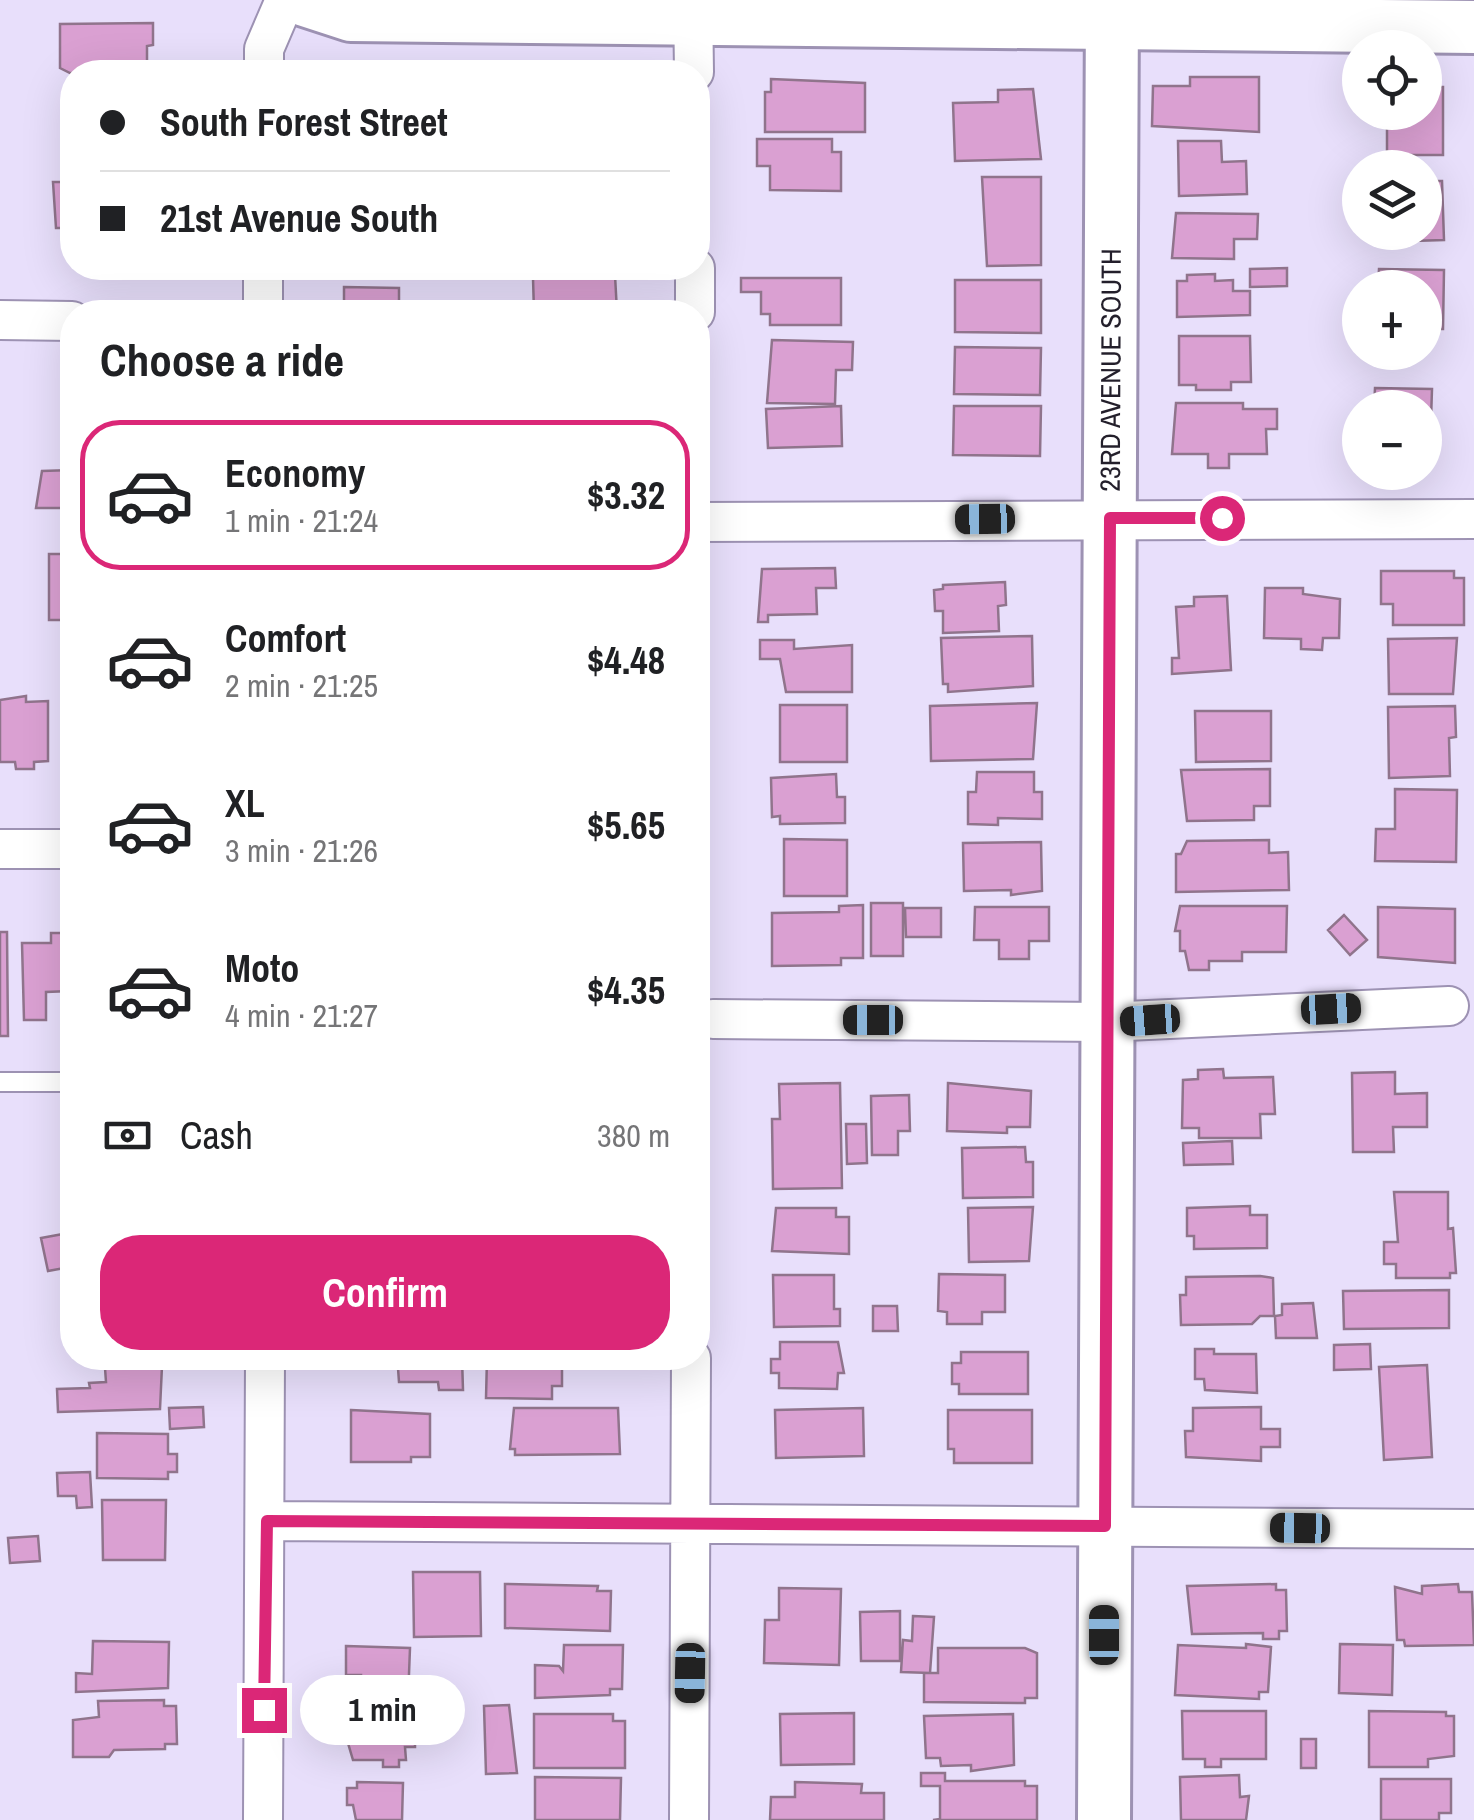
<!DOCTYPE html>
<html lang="en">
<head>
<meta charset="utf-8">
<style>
  :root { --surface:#fff; --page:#f6f6f6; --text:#202124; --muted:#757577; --line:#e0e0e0; --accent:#db2777 }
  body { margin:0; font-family:"Archivo Narrow",sans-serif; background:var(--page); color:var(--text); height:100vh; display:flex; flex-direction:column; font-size:38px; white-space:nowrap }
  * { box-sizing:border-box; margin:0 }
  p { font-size:32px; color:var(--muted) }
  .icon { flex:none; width:55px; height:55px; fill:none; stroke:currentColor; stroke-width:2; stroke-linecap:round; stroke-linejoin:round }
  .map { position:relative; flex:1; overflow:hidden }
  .drawer { position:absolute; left:60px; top:300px; width:650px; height:1070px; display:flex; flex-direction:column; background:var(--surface); border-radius:40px; box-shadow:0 10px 40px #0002 }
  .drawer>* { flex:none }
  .banner { position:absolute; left:60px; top:60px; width:650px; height:220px; border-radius:40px; box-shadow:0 10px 40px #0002; display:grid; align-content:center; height:220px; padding:0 40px; background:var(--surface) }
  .controls { position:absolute; left:1342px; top:30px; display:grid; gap:20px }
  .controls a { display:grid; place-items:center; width:100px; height:100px; border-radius:50%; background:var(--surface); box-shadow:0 10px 40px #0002; font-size:50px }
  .end { position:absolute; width:45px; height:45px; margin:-22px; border:12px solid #db2777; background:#fff; box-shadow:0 0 0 5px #fff }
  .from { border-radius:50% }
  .bubble { position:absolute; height:70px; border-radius:35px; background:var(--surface); box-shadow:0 10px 40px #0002; font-size:32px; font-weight:800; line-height:70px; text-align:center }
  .car { position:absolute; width:30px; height:60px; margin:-30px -15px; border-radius:12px; box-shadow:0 0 8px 2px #0007; background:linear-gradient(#222 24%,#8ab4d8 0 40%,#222 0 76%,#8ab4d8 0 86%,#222 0) }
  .banner b { display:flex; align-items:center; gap:35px; height:95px; font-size:38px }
  .banner b+b { border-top:2px solid var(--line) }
  .banner i { width:25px; height:25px; background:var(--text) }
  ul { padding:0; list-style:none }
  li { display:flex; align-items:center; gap:30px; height:150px; margin:0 20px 15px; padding:0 20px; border:5px solid transparent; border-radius:40px }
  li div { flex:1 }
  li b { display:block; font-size:38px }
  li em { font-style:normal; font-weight:800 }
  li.on { border-color:var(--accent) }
  li>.icon { width:90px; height:90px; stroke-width:1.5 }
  h2 { padding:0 40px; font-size:45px; line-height:120px }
  .pay { display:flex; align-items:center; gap:25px; height:110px; padding:0 40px; font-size:38px }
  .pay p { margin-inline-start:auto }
  .primary-button { display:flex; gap:20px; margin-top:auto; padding:20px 40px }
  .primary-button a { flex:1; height:115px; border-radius:40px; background:var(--accent); color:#fff; font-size:40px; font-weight:800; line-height:115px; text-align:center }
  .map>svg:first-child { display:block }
</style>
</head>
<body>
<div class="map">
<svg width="1474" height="1820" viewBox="0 0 1474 1820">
  <rect width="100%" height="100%" fill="#e8dffb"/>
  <path fill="#daa0d2" stroke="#90748c" stroke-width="2.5" d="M 153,23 L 153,45 L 147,46 L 147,72 L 70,73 L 60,68 L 60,24 Z
    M 1190,77 L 1259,77 L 1259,132 L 1152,126 L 1153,86 L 1190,86 Z
    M 771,79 L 865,83 L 865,132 L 765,132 L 765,92 L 771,92 Z
    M 1425,87 L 1443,87 L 1443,155 L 1387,155 L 1387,112 L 1425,112 Z
    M 1033,89 L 1041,159 L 955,161 L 953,103 L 998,102 L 998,90 Z
    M 757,139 L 832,139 L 832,152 L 841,152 L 841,191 L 770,190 L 770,166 L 757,166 Z
    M 1178,141 L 1221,141 L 1222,162 L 1246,161 L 1247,194 L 1179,196 Z
    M 982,177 L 1041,177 L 1041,265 L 987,266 Z
    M 1425,181 L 1442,181 L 1444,240 L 1379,242 L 1379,232 L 1425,232 Z
    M 53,182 L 72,182 L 72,222 L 67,222 L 68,228 L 56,228 Z
    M 1176,213 L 1258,214 L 1257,239 L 1234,239 L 1234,259 L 1172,258 Z
    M 1287,268 L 1287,286 L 1250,287 L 1250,269 Z
    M 1379,269 L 1444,270 L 1443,329 L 1425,329 L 1425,288 L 1378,288 Z
    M 1215,274 L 1215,281 L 1233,280 L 1233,291 L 1250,291 L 1250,315 L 1177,317 L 1177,281 L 1187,281 L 1187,275 Z
    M 615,275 L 617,312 L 534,312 L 533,278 Z
    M 741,278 L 841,278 L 841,325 L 770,325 L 770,314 L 761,314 L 761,292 L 741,292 Z
    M 955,280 L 1041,280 L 1041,333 L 955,332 Z
    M 344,287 L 399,288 L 399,312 L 339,312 L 339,306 L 344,306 Z
    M 1179,336 L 1250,336 L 1251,382 L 1231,382 L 1231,390 L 1196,390 L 1196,385 L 1179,385 Z
    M 772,340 L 853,342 L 852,370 L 836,370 L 835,404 L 767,403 Z
    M 955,347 L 1041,348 L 1040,395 L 954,394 Z
    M 1375,388 L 1432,389 L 1430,451 L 1425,451 L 1425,408 L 1374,408 Z
    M 1176,403 L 1243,403 L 1243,409 L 1277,409 L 1277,429 L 1266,429 L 1267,454 L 1229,454 L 1229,468 L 1208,468 L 1208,454 L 1172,454 Z
    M 841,406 L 842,446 L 768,448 L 766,409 Z
    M 954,406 L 1041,406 L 1040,456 L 953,455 Z
    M 72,470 L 71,508 L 36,508 L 42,471 Z
    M 70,549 L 72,549 L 72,620 L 49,620 L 49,554 L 70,554 Z
    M 835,568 L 836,588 L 816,588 L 817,614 L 768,615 L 768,622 L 758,622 L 762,569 Z
    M 1381,571 L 1454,571 L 1454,578 L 1464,578 L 1464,625 L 1393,625 L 1393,604 L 1381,604 Z
    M 1005,582 L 1006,605 L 998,606 L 999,631 L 943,633 L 943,611 L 935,611 L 934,590 L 943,589 L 943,585 Z
    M 1265,588 L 1303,588 L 1303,594 L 1340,599 L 1339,638 L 1323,638 L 1322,650 L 1301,649 L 1301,639 L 1264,638 Z
    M 1227,596 L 1231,670 L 1172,674 L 1172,658 L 1179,658 L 1176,607 L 1194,606 L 1194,597 Z
    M 1032,636 L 1033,686 L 948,692 L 948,684 L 943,684 L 941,638 Z
    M 1457,638 L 1453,694 L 1389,694 L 1388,639 Z
    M 760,640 L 794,640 L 794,649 L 852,645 L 852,692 L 786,692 L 780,659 L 760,659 Z
    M 26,696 L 26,702 L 48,701 L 48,761 L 34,762 L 34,769 L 16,769 L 15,762 L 0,762 L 0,700 Z
    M 1037,703 L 1033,759 L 931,761 L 930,706 Z
    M 780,705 L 847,705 L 847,762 L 780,762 Z
    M 1455,706 L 1456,737 L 1449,738 L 1450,776 L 1389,778 L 1388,707 Z
    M 1195,711 L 1271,711 L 1271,761 L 1196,762 Z
    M 1270,769 L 1270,806 L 1254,806 L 1254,820 L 1187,821 L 1181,770 Z
    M 977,772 L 1034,772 L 1034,792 L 1042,792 L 1042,819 L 998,818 L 998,825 L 968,824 L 968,792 L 976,792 Z
    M 836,774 L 837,797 L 845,797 L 845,823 L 780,824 L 780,816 L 772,817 L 771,778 Z
    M 1395,789 L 1457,790 L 1456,862 L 1375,861 L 1376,829 L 1395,829 Z
    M 784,839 L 847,840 L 847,896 L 784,896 Z
    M 1269,840 L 1269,853 L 1288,852 L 1289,890 L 1176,892 L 1176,854 L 1181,854 L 1187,841 Z
    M 1041,842 L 1042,891 L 1011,895 L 1011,890 L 964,891 L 963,843 Z
    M 871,903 L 903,903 L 903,956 L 871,956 Z
    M 863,905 L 863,958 L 841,958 L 841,965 L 772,966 L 772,913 L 839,912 L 839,906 Z
    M 1180,906 L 1287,906 L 1286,952 L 1242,952 L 1242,961 L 1209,961 L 1209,970 L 1189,970 L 1185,951 L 1180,951 L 1180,931 L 1175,931 Z
    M 975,907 L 1049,907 L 1049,941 L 1029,941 L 1029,959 L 999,959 L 999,940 L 974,940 Z
    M 1378,907 L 1455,909 L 1455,963 L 1378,957 Z
    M 905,908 L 941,908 L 941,937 L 906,937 Z
    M 1344,915 L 1367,940 L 1350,955 L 1328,930 Z
    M 0,932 L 7,932 L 8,1036 L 0,1036 Z
    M 51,933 L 69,933 L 70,991 L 46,992 L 46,1020 L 24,1020 L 22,943 L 51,943 Z
    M 1223,1069 L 1224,1078 L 1273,1077 L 1275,1114 L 1260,1114 L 1261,1138 L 1199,1138 L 1199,1128 L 1182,1128 L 1183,1080 L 1198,1079 L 1198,1070 Z
    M 1395,1072 L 1395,1094 L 1427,1093 L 1427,1127 L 1393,1127 L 1394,1152 L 1353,1152 L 1352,1073 Z
    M 840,1083 L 842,1188 L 773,1189 L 772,1119 L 780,1119 L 779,1084 Z
    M 948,1083 L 1031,1091 L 1030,1127 L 1007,1127 L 1007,1133 L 947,1131 Z
    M 909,1095 L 910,1131 L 898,1131 L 898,1155 L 872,1155 L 871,1096 Z
    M 846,1124 L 866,1124 L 867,1163 L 847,1164 Z
    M 1232,1141 L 1233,1164 L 1184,1165 L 1183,1143 Z
    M 1025,1147 L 1026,1162 L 1033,1162 L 1033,1197 L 963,1198 L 962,1148 Z
    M 1394,1192 L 1448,1192 L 1448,1229 L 1453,1228 L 1456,1273 L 1450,1273 L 1450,1278 L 1396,1278 L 1396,1264 L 1384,1264 L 1384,1242 L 1398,1242 Z
    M 1250,1206 L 1250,1215 L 1267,1215 L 1267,1248 L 1194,1249 L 1194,1236 L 1187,1236 L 1187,1208 Z
    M 1033,1207 L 1029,1261 L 969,1262 L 968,1208 Z
    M 776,1208 L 836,1208 L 836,1217 L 849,1217 L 849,1254 L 772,1251 Z
    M 63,1234 L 70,1267 L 48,1271 L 41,1238 Z
    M 939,1274 L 1005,1275 L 1005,1312 L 982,1312 L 982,1324 L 947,1324 L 947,1312 L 938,1311 Z
    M 773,1275 L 834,1275 L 834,1309 L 840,1309 L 840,1326 L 774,1327 Z
    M 1260,1276 L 1273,1278 L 1274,1316 L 1260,1316 L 1252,1324 L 1181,1325 L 1180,1295 L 1186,1295 L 1186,1277 Z
    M 1449,1290 L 1449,1328 L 1344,1329 L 1343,1291 Z
    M 1313,1303 L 1317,1338 L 1276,1338 L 1275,1316 L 1282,1315 L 1282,1304 Z
    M 873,1306 L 897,1306 L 898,1331 L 873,1331 Z
    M 780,1342 L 838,1342 L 844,1373 L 838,1373 L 837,1389 L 779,1388 L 779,1373 L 771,1373 L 771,1359 L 780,1359 Z
    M 1370,1344 L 1371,1369 L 1334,1370 L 1334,1345 Z
    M 1195,1349 L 1214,1349 L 1214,1354 L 1256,1354 L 1257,1393 L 1205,1390 L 1204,1379 L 1195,1379 Z
    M 961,1352 L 1028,1352 L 1028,1394 L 959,1394 L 959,1384 L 952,1384 L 952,1363 L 961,1363 Z
    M 406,1358 L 462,1358 L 463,1390 L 439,1390 L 438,1382 L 399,1382 L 398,1368 L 406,1368 Z
    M 487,1358 L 552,1358 L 552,1365 L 562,1366 L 562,1386 L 552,1386 L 552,1399 L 486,1398 Z
    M 1427,1365 L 1432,1457 L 1384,1460 L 1379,1367 Z
    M 162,1366 L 160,1409 L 58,1412 L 57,1389 L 90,1388 L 89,1383 L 106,1382 L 105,1368 Z
    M 203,1407 L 204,1427 L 170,1429 L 169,1408 Z
    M 1261,1407 L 1261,1429 L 1280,1429 L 1280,1447 L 1261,1447 L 1261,1461 L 1186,1457 L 1185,1431 L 1193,1431 L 1193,1408 Z
    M 514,1408 L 618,1408 L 620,1454 L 515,1455 L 515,1449 L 510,1449 Z
    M 863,1408 L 864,1456 L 776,1458 L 775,1410 Z
    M 351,1410 L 430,1414 L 430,1457 L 411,1457 L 411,1462 L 351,1462 Z
    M 948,1410 L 1032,1410 L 1032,1463 L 954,1463 L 954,1449 L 948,1449 Z
    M 97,1433 L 168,1434 L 168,1454 L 177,1454 L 177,1472 L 168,1472 L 168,1479 L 97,1478 Z
    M 90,1472 L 92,1507 L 77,1508 L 76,1496 L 58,1496 L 57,1473 Z
    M 102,1500 L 166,1500 L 165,1560 L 103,1560 Z
    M 38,1536 L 40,1561 L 10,1563 L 8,1538 Z
    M 413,1572 L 480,1572 L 481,1636 L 414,1637 Z
    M 505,1584 L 598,1586 L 597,1591 L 611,1591 L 610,1631 L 505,1628 Z
    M 1276,1584 L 1276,1590 L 1286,1590 L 1287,1631 L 1279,1631 L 1279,1639 L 1263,1639 L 1263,1633 L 1192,1634 L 1187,1586 Z
    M 1458,1584 L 1459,1592 L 1472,1592 L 1474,1645 L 1405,1646 L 1404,1640 L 1397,1640 L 1395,1587 L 1422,1594 L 1422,1586 Z
    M 779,1588 L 841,1589 L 839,1665 L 764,1663 L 765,1620 L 779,1620 Z
    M 900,1611 L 900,1661 L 861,1661 L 860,1612 Z
    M 913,1616 L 934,1617 L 930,1673 L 901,1672 L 903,1640 L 912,1641 Z
    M 93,1641 L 169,1642 L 168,1688 L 76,1692 L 76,1673 L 92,1674 Z
    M 1246,1644 L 1271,1647 L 1268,1692 L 1259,1692 L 1259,1699 L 1175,1695 L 1178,1645 L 1246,1648 Z
    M 1340,1644 L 1393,1645 L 1392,1695 L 1339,1693 Z
    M 564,1645 L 623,1645 L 622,1689 L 610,1689 L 610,1695 L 535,1698 L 535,1665 L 559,1666 L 563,1671 Z
    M 346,1646 L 410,1648 L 408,1700 L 360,1698 L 361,1675 L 346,1675 Z
    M 938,1648 L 1025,1648 L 1037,1653 L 1037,1698 L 1025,1698 L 1025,1703 L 924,1702 L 924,1673 L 938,1673 Z
    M 164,1700 L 164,1706 L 176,1706 L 177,1744 L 165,1744 L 165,1749 L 114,1750 L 109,1757 L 73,1757 L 73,1720 L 99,1717 L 98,1701 Z
    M 509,1705 L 517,1773 L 486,1774 L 484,1706 Z
    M 1182,1711 L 1266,1711 L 1266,1759 L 1221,1759 L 1221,1767 L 1205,1767 L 1205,1759 L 1183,1759 Z
    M 1369,1711 L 1446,1712 L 1446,1716 L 1454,1716 L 1454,1756 L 1428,1759 L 1428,1767 L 1369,1767 Z
    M 854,1713 L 854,1764 L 781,1765 L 780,1714 Z
    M 534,1714 L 613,1714 L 613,1721 L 625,1721 L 625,1768 L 534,1768 Z
    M 1013,1714 L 1014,1765 L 971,1771 L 971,1765 L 941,1766 L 940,1758 L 926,1758 L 924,1716 Z
    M 353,1715 L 405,1715 L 405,1734 L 415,1734 L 415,1747 L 405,1747 L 406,1760 L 399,1760 L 399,1767 L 383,1767 L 383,1760 L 353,1760 L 345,1733 L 354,1733 Z
    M 1301,1739 L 1316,1739 L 1316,1768 L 1301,1768 Z
    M 921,1773 L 945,1773 L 945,1781 L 1025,1781 L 1025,1786 L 1037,1786 L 1037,1820 L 933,1820 L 940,1819 L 940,1786 L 921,1786 Z
    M 1239,1775 L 1240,1797 L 1249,1796 L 1246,1820 L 1181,1820 L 1180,1777 Z
    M 535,1777 L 621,1778 L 620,1820 L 535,1820 Z
    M 1381,1779 L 1451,1779 L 1451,1813 L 1439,1813 L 1439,1820 L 1381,1820 Z
    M 357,1782 L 403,1783 L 402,1820 L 356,1820 L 353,1805 L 347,1805 L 347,1788 L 357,1788 Z
    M 795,1782 L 862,1784 L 861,1793 L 884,1793 L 884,1820 L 770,1820 L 771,1797 L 795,1797 Z"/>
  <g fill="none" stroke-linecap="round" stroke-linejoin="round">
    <defs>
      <path id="lane" d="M 0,1082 L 72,1082"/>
      <path id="street" d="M 693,0 L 694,72
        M 264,72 L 264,49 L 285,0
        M 263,268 L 263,312
        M 695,268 L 695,312
        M 0,320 L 72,321
        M 698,522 L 1474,519
        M 0,849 L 72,849
        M 713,1019 L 1105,1022 L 1449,1006
        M 267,1521 L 1474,1529
        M 263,1820 L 265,1358
        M 689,1820 L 691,1358"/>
      <g id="secondary">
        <path d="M 305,0 L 351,15 L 1474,27"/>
        <path id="s1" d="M 1104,1820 L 1112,0"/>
      </g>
    </defs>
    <use href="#lane" stroke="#9d92b3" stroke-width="22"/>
    <use href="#street" stroke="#9d92b3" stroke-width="42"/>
    <use href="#secondary" stroke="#9d92b3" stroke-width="58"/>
    <use href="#lane" stroke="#fff" stroke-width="18"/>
    <use href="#street" stroke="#fff" stroke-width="38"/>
    <use href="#secondary" stroke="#fff" stroke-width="52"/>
  </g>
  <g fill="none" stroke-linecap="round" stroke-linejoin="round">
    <path stroke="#db2777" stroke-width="12" d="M 264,1710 L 267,1521 L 1105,1526 L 1110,518 L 1222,518"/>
  </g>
  <g text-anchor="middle" stroke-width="10" stroke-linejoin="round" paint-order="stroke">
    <g font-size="28" fill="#231f2b" stroke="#f4effd">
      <text dy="10" stroke="none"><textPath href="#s1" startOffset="1450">23RD AVENUE SOUTH</textPath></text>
    </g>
  </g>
</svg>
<div class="controls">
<a><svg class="icon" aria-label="locate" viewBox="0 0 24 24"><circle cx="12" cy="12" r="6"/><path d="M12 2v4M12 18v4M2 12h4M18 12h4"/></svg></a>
<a><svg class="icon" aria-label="layers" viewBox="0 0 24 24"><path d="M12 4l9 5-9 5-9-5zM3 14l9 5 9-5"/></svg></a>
<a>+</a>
<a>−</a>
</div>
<i class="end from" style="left:1222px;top:518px"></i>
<i class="end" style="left:264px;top:1710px"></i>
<div class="bubble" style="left:300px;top:1675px;width:165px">1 min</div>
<i class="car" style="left:985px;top:519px;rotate:269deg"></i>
<i class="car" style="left:1331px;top:1009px;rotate:87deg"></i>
<i class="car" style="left:873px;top:1020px;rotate:270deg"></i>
<i class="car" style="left:1150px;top:1020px;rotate:266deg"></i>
<i class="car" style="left:1300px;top:1528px;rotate:271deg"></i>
<i class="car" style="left:1104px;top:1635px;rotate:0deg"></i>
<i class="car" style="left:690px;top:1673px;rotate:181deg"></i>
<div class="banner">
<b><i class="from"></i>South Forest Street</b>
<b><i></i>21st Avenue South</b>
</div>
<section class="drawer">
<h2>Choose a ride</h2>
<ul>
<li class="on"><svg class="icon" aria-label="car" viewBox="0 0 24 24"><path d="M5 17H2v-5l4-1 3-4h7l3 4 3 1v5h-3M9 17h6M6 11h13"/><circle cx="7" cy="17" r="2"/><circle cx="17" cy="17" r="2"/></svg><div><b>Economy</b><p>1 min · 21:24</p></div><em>$3.32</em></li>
<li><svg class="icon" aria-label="car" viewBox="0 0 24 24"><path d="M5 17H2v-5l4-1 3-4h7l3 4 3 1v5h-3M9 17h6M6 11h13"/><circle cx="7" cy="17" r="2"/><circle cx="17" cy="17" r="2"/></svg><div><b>Comfort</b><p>2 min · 21:25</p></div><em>$4.48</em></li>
<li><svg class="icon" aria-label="car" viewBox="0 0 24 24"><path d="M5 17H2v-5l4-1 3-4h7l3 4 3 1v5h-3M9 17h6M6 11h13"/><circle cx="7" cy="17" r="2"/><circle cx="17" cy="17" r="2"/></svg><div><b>XL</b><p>3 min · 21:26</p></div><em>$5.65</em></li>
<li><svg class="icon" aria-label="car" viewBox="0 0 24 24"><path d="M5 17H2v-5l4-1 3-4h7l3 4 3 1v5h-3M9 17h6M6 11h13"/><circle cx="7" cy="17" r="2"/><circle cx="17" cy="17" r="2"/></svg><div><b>Moto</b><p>4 min · 21:27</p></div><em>$4.35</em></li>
</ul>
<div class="pay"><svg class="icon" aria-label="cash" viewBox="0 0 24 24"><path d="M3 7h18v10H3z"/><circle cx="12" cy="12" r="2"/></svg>Cash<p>380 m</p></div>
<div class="primary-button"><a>Confirm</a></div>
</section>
</div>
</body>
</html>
